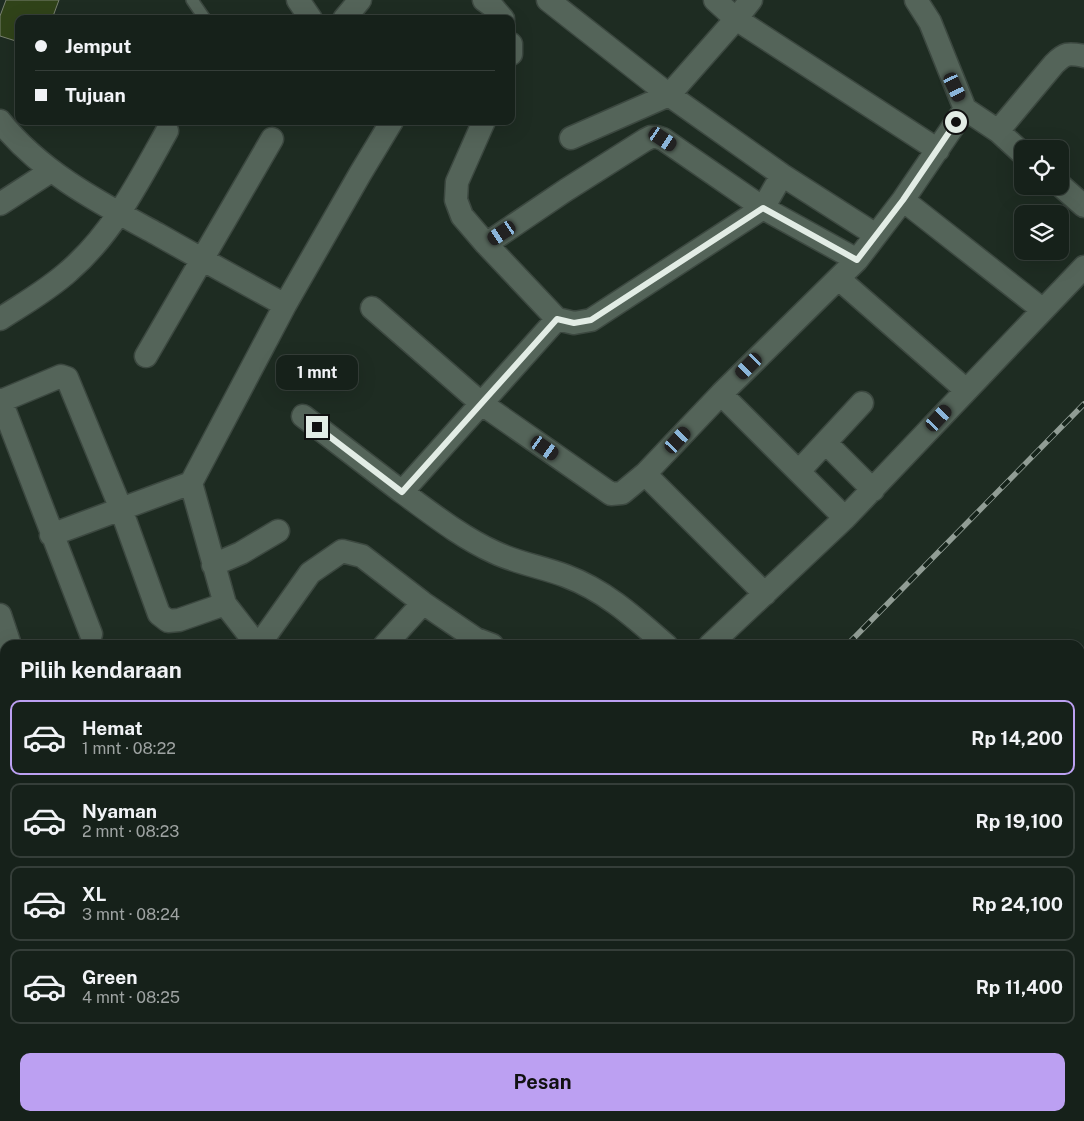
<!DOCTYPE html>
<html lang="id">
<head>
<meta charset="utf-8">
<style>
  :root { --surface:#16211a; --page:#1f2923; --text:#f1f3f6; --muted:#9ea3a2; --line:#353e39; --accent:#bca0f2 }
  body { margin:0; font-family:"Public Sans",sans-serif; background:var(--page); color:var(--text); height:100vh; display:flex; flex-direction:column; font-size:19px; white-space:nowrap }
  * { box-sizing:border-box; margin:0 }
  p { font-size:16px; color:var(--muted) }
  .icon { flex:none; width:28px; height:28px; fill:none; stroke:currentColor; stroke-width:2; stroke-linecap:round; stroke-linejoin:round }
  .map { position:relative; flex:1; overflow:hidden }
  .side { position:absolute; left:0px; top:640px; width:1085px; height:481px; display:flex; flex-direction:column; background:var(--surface); border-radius:15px 15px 0 0; box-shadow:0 5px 20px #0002,0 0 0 1px var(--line) }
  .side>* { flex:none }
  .guide { position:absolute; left:15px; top:15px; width:500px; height:110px; border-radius:10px; box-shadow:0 5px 20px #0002,0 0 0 1px var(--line); display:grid; align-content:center; height:110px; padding:0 20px; background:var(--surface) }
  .tools { position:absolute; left:1014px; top:140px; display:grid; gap:10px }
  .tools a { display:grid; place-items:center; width:55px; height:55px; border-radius:10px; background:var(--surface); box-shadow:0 5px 20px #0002,0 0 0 1px var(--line); font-size:25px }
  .end { position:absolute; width:22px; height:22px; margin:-11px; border:6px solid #e2ece5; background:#111; box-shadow:0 0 0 2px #111 }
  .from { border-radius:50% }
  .bubble { position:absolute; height:35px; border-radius:10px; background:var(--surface); box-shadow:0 5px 20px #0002,0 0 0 1px var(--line); font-size:16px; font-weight:700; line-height:35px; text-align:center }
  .car { position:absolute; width:15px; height:30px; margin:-15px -8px; border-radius:6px; box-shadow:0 0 4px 1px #0007; background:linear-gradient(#222 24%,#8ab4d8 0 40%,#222 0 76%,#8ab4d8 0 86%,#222 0) }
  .guide b { display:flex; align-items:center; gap:18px; height:48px; font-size:19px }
  .guide b+b { border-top:1px solid var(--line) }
  .guide i { width:12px; height:12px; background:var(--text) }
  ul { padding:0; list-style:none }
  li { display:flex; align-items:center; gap:15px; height:75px; margin:0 10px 8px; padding:0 10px; border:2px solid var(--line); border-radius:10px }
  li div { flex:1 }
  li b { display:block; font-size:19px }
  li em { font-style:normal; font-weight:700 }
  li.current { border-color:var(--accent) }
  li>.icon { width:45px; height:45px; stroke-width:1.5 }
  h2 { padding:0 20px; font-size:22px; line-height:60px }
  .button { display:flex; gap:10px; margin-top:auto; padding:10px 20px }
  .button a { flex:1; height:58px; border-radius:10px; background:var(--accent); color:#111; font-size:20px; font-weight:700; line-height:58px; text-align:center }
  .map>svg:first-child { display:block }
</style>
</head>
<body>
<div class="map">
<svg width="1084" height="1121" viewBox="0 0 1084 1121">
  <rect width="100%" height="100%" fill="#1e2c22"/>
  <path fill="#304319" stroke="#798171" d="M 6,0 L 59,0 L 52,19 L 19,19 L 19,42 L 0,36 L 0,16 Z
    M 783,1116 L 804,1116 L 795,1121 L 786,1121 Z
    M 804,1116 L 815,1116 L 817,1121 L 795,1121 Z
    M 877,1116 L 888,1116 L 891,1121 L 869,1121 Z
    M 906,1116 L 926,1116 L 917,1121 L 908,1121 Z"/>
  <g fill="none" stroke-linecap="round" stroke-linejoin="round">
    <defs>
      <path id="service" d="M 192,0 L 205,19"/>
      <path id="minor" d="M 298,0 L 311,19
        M 484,0 L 491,5 L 503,19
        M 548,0 L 669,95 L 782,175 L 876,235
        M 715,0 L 736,19 L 938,150
        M 916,0 L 930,22 L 965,109
        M 344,19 L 360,0
        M 511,44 L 511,54
        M 0,121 C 41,173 102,204 159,235 C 201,259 243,282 285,305
        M 484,121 L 457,182 L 456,200 L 462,216 L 486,244 L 557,319 L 574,323 L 591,320 L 763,208 L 782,175
        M 998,131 L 1054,64 C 1065,53 1068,53 1084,56
        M 571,138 L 669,95 L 736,19 L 751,0
        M 1060,185 L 1084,206
        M 903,200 L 1043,310
        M 0,204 L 51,171
        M 486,244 L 566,190 L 645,140 L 651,137 L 657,137 L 663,139 L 763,208 L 857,260 L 903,200 L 965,109 L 998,131 L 1022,153
        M 839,279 L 966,390
        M 372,308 L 482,404 L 611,494 L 622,493 L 645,474 L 765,594
        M 0,319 C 23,304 48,290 69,271 C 113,233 139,181 167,131
        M 146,356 L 272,139
        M 721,394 L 845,518 L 1084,267
        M 0,400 L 1,401 L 61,376 L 67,378 L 121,509 L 159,614 L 168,621 L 179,620 L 225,604 L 191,483
        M 1,401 L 91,634
        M 303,416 L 402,492 L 557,319
        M 826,443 L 873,490
        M 799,471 L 862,403
        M 645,474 L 721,394 L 857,260
        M 402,492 C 431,513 461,537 494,552 C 517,563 542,567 566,576 C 606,591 635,618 666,645
        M 51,535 L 191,483 L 285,305 L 360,174 L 392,121
        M 213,565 L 241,553 L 278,531
        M 225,604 L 257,645
        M 0,615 L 9,642 L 8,645
        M 259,645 L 310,573 L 342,551 L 362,556 L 423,603 L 476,639 L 492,645
        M 385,645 L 423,603
        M 710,645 L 845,518
        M 0,667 L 5,661
        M 1080,812 L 1084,809
        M 0,837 L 5,834
        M 0,927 L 5,924
        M 0,1080 L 5,1075
        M 293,1121 L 293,1116
        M 690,1121 L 692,1116
        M 839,1121 L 848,1116"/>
    </defs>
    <use href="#service" stroke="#3c4840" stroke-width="14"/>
    <use href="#minor" stroke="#3c4840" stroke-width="25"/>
    <use href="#service" stroke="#546459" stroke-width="11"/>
    <use href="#minor" stroke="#546459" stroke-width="22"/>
    <defs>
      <path id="rail" d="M 847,645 L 1084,404
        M 375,1121 L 380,1116"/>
    </defs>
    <use href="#rail" stroke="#919d95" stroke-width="5.5"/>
    <use href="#rail" stroke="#142219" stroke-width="4" stroke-dasharray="11" stroke-linecap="butt"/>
  </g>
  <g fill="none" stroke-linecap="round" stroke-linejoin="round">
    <path stroke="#e2ece5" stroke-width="6" d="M 317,427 L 402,492 L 557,319 L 574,323 L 591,320 L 763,208 L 857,260 L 903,200 L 956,122"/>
  </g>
</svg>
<div class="tools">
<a><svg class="icon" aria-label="locate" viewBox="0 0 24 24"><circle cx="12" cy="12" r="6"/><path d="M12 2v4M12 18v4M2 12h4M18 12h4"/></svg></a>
<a><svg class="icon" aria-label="layers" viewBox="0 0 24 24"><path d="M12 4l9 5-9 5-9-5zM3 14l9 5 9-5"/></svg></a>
</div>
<i class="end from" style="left:956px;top:122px"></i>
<i class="end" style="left:317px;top:427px"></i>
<div class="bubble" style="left:276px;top:355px;width:82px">1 mnt</div>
<i class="car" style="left:955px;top:87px;rotate:155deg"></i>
<i class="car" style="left:663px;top:139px;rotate:124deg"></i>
<i class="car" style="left:502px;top:233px;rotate:236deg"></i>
<i class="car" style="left:749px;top:366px;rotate:225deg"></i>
<i class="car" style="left:939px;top:418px;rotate:43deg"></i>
<i class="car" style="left:678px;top:440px;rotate:43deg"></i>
<i class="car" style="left:545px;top:448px;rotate:125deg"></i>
<div class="guide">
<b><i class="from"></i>Jemput</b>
<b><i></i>Tujuan</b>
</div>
<section class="side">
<h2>Pilih kendaraan</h2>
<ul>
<li class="current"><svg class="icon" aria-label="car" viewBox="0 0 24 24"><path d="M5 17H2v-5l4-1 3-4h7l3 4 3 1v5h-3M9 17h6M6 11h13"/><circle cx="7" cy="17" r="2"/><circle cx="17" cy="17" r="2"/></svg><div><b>Hemat</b><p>1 mnt · 08:22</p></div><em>Rp 14,200</em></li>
<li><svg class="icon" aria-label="car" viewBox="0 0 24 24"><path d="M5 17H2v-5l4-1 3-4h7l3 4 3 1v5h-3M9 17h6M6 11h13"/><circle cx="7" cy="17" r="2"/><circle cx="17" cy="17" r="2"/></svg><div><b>Nyaman</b><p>2 mnt · 08:23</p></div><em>Rp 19,100</em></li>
<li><svg class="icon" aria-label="car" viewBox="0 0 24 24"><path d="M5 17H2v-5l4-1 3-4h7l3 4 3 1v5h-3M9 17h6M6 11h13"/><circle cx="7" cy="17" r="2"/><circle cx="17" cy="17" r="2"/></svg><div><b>XL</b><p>3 mnt · 08:24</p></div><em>Rp 24,100</em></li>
<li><svg class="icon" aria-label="car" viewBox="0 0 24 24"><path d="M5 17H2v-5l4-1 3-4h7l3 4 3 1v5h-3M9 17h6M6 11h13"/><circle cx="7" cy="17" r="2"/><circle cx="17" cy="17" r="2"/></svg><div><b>Green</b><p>4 mnt · 08:25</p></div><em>Rp 11,400</em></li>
</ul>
<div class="button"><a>Pesan</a></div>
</section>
</div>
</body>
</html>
